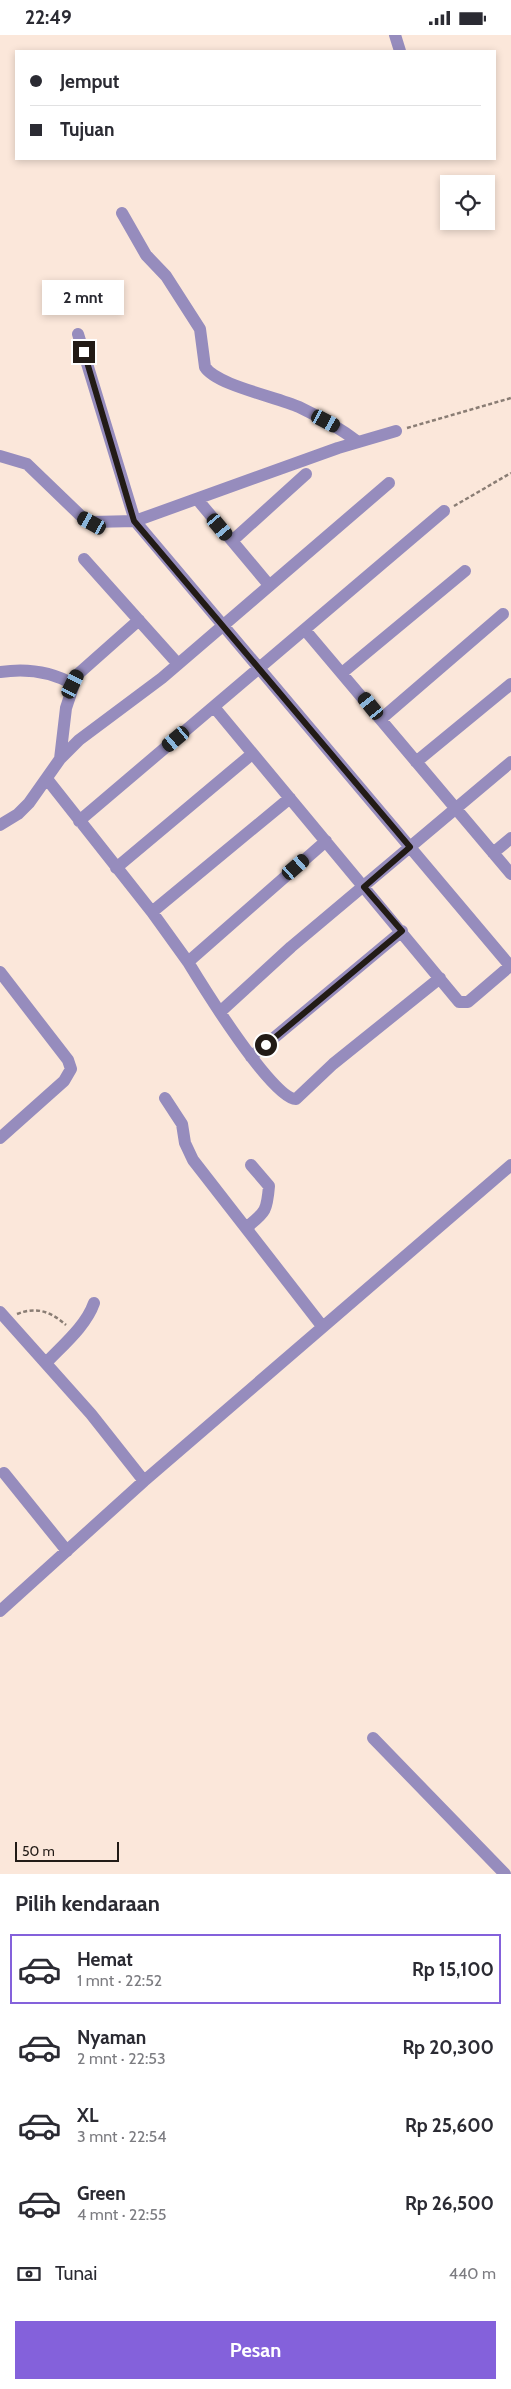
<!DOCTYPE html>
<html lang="id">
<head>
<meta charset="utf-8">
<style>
  :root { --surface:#fff; --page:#f7f7f7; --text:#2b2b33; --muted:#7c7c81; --line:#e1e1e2; --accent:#8461db }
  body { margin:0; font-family:Cabin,sans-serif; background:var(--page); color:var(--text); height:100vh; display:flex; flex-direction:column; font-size:19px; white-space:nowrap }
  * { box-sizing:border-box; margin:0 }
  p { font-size:16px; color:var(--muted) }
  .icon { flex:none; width:28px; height:28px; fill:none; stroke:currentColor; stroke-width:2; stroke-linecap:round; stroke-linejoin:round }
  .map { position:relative; height:1839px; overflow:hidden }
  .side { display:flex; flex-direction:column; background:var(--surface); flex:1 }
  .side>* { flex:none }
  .banner { position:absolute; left:15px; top:15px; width:481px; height:110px; border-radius:0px; box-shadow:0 2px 8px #0003; display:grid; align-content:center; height:110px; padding:0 15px; background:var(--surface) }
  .controls { position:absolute; left:440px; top:140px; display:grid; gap:10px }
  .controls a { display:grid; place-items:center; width:55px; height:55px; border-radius:0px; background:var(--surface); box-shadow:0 2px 8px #0003; font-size:25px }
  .scale { position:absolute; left:15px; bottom:12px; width:104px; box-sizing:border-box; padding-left:5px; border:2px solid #221b16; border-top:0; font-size:14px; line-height:18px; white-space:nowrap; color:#221b16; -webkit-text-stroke:4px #fbe7da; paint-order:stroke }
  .end { position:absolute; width:22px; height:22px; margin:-11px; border:6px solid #221b16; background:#fff; box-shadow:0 0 0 2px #fff }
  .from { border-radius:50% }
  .bubble { position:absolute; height:35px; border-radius:0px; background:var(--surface); box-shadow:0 2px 8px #0003; font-size:16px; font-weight:800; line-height:35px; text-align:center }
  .car { position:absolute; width:15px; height:30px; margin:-15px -8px; border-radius:6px; box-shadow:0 0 4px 1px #0007; background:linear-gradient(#222 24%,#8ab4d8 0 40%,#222 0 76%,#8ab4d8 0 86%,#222 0) }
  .banner b { display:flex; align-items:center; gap:18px; height:48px; font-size:19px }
  .banner b+b { border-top:1px solid var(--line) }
  .banner i { width:12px; height:12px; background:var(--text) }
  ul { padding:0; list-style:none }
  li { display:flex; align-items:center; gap:15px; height:70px; margin:0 10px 8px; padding:0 5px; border:2px solid transparent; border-radius:0px }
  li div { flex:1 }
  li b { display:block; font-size:19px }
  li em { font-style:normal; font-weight:800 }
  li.active { border-color:var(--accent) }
  li>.icon { width:45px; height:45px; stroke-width:1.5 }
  h2 { padding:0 15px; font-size:22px; line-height:60px }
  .pay { display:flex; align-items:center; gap:12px; height:55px; padding:0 15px; font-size:19px }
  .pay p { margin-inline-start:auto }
  .action { display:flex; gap:10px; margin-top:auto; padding:10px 15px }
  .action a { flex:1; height:58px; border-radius:0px; background:var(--accent); color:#fff; font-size:20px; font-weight:800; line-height:58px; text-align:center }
  .status { display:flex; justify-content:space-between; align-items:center; height:35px; padding:0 25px; background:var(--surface); direction:ltr }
  .status svg { height:14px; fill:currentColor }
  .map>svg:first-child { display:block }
</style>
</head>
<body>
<div class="status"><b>22:49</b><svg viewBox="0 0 49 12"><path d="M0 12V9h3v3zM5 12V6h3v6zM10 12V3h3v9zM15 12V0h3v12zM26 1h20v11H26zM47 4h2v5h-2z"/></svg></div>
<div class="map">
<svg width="511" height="1839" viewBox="0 0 511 1839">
  <rect width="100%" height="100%" fill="#fbe7da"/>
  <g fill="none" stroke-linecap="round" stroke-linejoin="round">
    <path stroke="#8a7d74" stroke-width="2.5" stroke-dasharray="4 2.5" stroke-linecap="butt" d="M 407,393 L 511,363
      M 454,471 L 511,438
      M 17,1279 C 37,1271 51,1277 66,1290"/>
    <path stroke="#968cbd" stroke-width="12" d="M 395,0 L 400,16
      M 122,178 L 146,220 L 166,241 L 200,294 L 205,332 C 216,350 277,362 299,372 C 320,382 340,393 358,407
      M 78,299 L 135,486 L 511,932
      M 0,421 L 27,429 L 82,482 L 92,487 L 135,486 L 338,413 L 396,396
      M 197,464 L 269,550
      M 232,506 L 306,439
      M 84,524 L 178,629
      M 305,595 L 511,839
      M 0,637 C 26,633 50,636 73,649
      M 342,638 L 465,536
      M 214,672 L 459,967 L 468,967 L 510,931
      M 381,684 L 503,579
      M 60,724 L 66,673 L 77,640 L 139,585
      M 416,727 L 511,649
      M 47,744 L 152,877 L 188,927
      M 79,786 L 444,476
      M 0,790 L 18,779 L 29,768 L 60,724 L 79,705 L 162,643 L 389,448
      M 326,806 L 188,927 C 202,950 273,1065 296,1064 L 333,1029 L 440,943
      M 493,818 L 511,803
      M 116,833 L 252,719
      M 152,877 L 290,763
      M 0,937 L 68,1025 L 71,1034 L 64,1046 L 0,1103
      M 220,977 L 291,912 L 511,727
      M 251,1022 L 402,896
      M 165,1063 L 182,1089 L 185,1108 L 193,1125 L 322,1291
      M 247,1192 C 266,1177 267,1175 269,1151 L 251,1130
      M 0,1277 L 91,1379 L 144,1446
      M 46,1328 C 63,1310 86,1291 94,1268
      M 4,1438 L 67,1516
      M 0,1576 L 144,1446 L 511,1130
      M 373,1703 L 505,1839"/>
  </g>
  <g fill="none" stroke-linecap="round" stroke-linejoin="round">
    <path stroke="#221b16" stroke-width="6" d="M 84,317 L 134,486 L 410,812 L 364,852 L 402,896 L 266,1010"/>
  </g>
</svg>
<div class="controls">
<a><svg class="icon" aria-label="locate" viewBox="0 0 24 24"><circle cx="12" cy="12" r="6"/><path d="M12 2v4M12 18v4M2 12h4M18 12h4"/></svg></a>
</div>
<div class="scale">50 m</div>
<i class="end from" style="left:266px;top:1010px"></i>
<i class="end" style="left:84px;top:317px"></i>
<div class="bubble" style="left:42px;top:245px;width:82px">2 mnt</div>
<i class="car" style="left:326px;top:386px;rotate:118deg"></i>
<i class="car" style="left:92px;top:488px;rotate:299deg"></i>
<i class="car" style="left:220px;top:492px;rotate:140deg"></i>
<i class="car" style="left:73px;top:649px;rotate:26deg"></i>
<i class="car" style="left:371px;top:671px;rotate:321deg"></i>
<i class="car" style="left:176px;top:704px;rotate:230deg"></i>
<i class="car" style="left:296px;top:832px;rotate:49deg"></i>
<div class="banner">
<b><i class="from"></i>Jemput</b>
<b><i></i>Tujuan</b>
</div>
</div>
<section class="side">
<h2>Pilih kendaraan</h2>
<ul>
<li class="active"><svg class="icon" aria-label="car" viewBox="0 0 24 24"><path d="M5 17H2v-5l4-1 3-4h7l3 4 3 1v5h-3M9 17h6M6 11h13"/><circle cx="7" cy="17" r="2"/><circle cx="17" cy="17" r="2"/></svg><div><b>Hemat</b><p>1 mnt · 22:52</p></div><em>Rp 15,100</em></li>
<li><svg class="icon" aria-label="car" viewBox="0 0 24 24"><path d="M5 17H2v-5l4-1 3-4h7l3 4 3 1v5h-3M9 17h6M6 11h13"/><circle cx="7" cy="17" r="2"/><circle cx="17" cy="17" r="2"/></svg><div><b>Nyaman</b><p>2 mnt · 22:53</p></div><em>Rp 20,300</em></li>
<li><svg class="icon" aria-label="car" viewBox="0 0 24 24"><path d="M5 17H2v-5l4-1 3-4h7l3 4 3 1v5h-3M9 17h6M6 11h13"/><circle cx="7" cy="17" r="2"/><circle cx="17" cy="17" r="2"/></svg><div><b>XL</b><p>3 mnt · 22:54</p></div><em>Rp 25,600</em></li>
<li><svg class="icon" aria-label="car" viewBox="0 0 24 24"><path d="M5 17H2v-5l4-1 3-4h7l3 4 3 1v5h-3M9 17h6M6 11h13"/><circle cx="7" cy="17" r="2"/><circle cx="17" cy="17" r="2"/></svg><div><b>Green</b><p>4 mnt · 22:55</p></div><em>Rp 26,500</em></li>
</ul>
<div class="pay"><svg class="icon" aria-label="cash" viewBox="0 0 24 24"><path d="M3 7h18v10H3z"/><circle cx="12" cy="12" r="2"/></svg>Tunai<p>440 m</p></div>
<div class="action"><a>Pesan</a></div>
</section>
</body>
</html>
